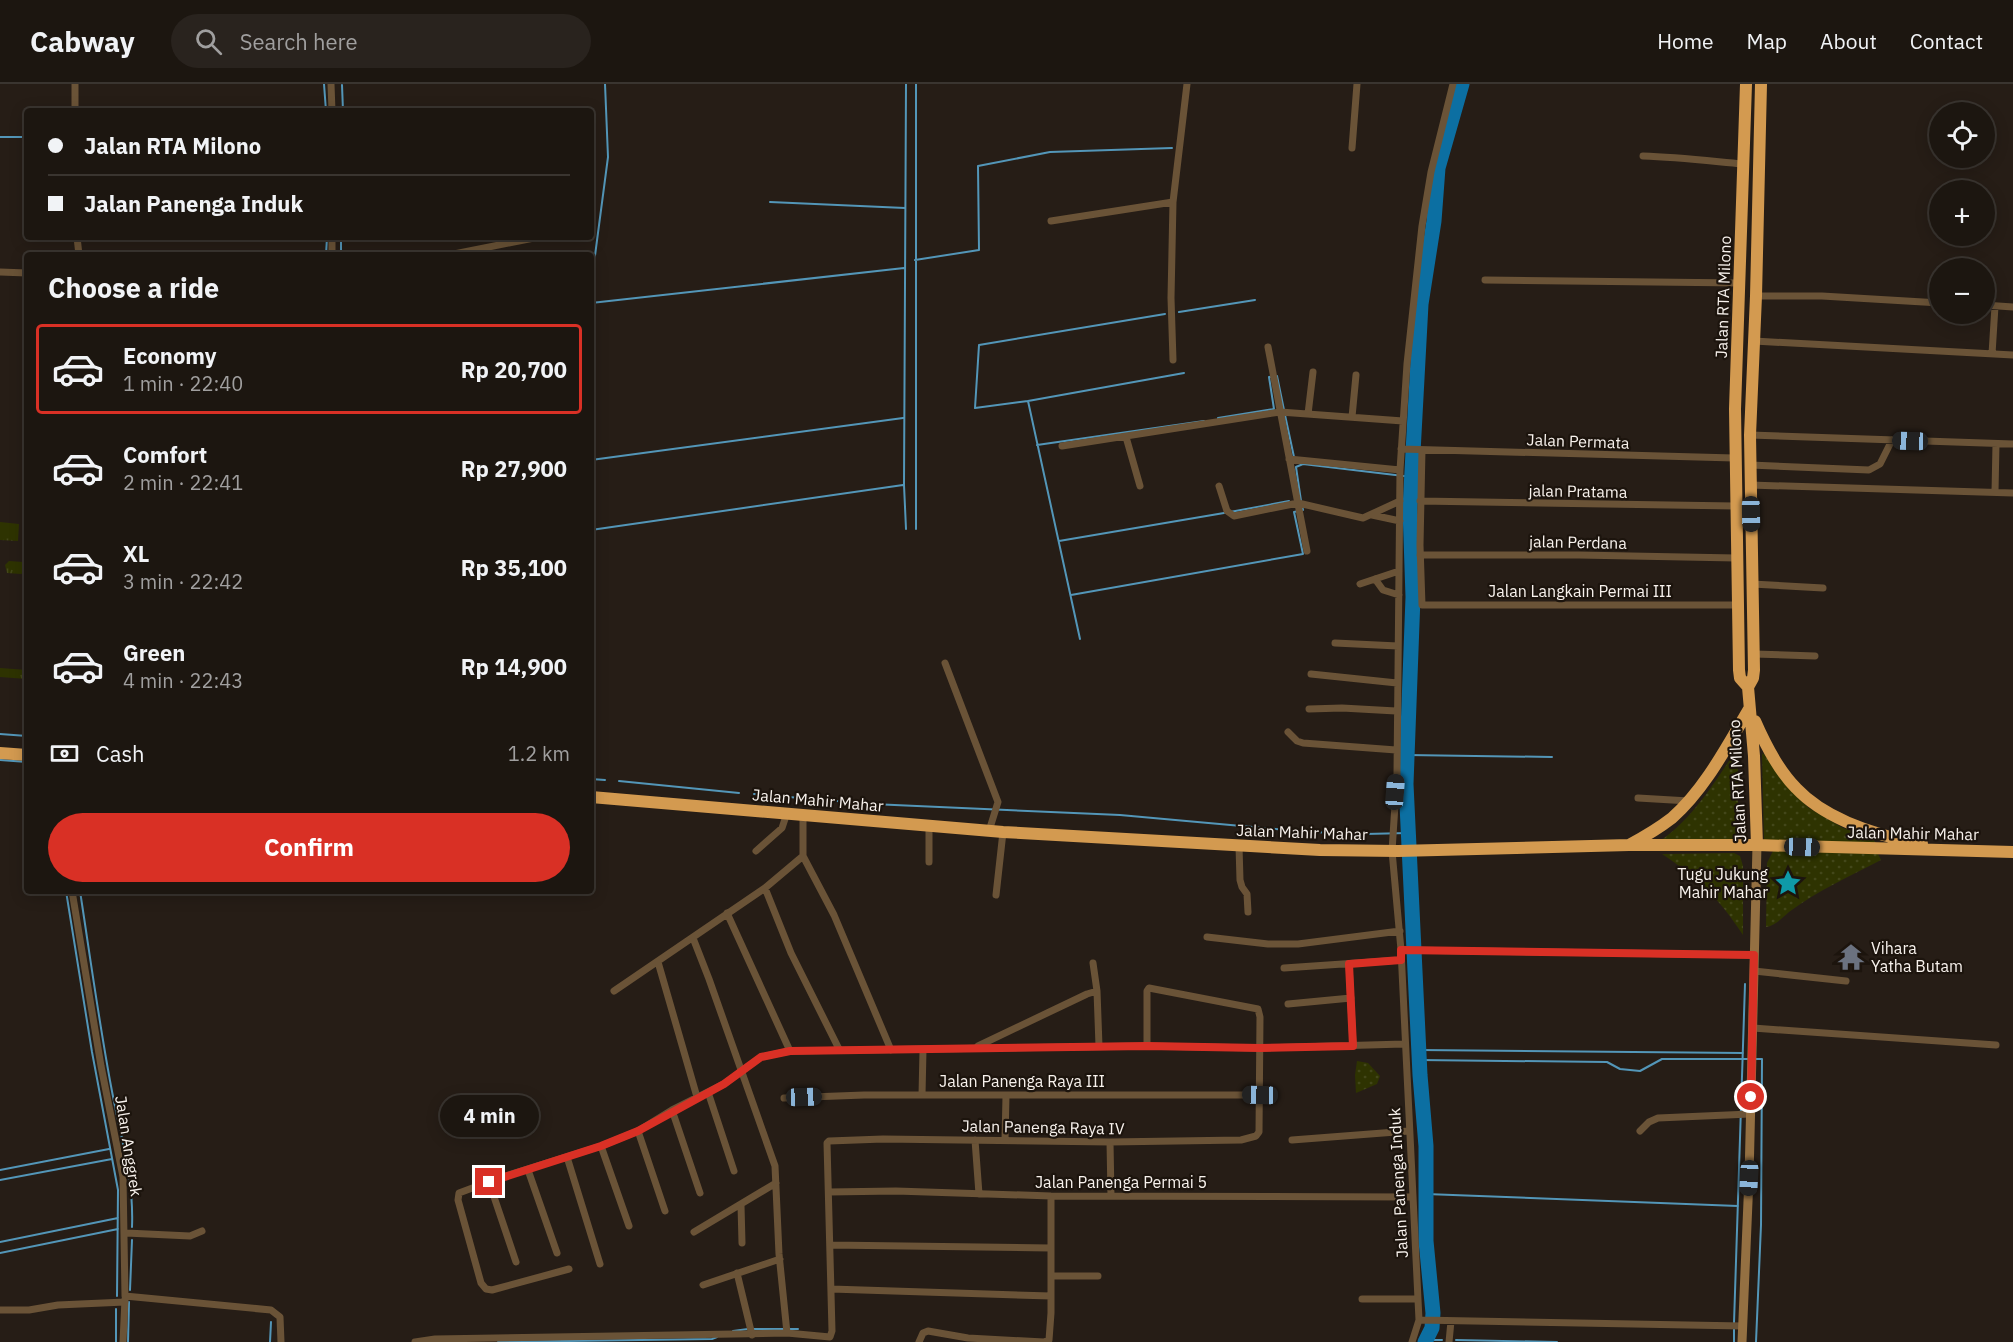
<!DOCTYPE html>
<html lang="en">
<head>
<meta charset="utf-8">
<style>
  :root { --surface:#1c1610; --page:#29231e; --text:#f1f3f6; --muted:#a09f9f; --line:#3a3530; --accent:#d93025 }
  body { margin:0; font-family:"IBM Plex Sans",sans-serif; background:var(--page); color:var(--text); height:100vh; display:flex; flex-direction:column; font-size:22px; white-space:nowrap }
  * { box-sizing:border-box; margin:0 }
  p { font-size:20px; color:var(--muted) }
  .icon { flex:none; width:33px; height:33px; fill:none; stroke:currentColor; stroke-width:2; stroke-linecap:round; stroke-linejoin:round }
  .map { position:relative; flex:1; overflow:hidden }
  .panel { position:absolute; left:24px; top:168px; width:570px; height:642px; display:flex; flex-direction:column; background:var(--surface); border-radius:6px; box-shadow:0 3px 15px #0003,0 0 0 2px var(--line) }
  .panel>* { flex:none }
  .top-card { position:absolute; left:24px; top:24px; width:570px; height:132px; border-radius:6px; box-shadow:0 3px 15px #0003,0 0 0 2px var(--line); display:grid; align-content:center; height:132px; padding:0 24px; background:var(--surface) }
  .tools { position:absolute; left:1929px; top:18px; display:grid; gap:12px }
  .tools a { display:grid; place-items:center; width:66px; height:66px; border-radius:50%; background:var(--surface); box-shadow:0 3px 15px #0003,0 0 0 2px var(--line); font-size:30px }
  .end { position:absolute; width:27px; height:27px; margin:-14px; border:8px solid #d93025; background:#fff; box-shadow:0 0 0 3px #fff }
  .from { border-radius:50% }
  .bubble { position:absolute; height:42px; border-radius:21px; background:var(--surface); box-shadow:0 3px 15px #0003,0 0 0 2px var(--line); font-size:20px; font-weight:700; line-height:42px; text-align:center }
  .car { position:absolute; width:18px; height:36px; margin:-18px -9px; border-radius:8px; box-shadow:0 0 4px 2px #0007; background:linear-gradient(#222 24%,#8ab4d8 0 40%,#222 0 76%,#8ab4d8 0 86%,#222 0) }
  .top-card b { display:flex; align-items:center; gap:21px; height:57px; font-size:22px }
  .top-card b+b { border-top:2px solid var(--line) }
  .top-card i { width:15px; height:15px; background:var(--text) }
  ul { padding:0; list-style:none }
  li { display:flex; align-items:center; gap:18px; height:90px; margin:0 12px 9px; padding:0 12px; border:3px solid transparent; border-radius:6px }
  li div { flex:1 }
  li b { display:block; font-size:22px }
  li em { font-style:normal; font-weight:700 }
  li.on { border-color:var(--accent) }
  li>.icon { width:54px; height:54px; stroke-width:1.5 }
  h2 { padding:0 24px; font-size:27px; line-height:72px }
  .pay { display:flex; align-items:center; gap:15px; height:66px; padding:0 24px; font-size:22px }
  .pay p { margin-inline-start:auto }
  .action { display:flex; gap:12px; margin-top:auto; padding:12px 24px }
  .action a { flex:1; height:69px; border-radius:36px; background:var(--accent); color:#fff; font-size:24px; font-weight:700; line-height:69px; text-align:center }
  header { display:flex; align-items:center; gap:36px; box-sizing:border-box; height:84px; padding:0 30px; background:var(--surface); border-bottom:2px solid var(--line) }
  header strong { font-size:28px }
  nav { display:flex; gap:33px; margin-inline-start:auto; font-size:21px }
  .search { width:420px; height:54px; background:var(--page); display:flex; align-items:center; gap:15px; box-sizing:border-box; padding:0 21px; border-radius:33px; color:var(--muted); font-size:22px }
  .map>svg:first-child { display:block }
</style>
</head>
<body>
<header>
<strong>Cabway</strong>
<div class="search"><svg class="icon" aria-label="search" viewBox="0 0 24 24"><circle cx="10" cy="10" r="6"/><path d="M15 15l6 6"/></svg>Search here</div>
<nav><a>Home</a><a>Map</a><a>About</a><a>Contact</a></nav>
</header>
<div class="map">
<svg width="2013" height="1258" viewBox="0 0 2013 1258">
  <defs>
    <pattern id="grass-tufts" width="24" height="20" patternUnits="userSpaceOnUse" patternTransform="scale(1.5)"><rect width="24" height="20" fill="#2e3301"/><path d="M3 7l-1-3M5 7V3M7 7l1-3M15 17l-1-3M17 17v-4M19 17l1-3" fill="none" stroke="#43471a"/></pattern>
    <pattern id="park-dots" width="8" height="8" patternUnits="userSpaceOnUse" patternTransform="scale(1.5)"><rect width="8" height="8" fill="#2e3301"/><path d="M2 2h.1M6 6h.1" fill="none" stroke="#43471a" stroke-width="1.8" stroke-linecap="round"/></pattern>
  </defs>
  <rect width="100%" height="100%" fill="#261d16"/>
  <path fill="url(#grass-tufts)" d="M 0,438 L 19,440 L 18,457 L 0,456 Z
    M 9,477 L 23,478 L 27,482 L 27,487 L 21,490 L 7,489 L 5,481 Z
    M 0,584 L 27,586 L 27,595 L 0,593 Z"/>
  <path fill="url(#park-dots)" d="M 1735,668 L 1738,669 L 1738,756 L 1657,759 C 1691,737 1712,702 1735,668 Z
    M 1763,669 L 1794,710 L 1809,724 L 1843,744 L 1872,754 L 1876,759 L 1764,757 L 1762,671 Z
    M 1773,767 L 1877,768 L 1881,776 C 1850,792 1817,807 1789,828 C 1782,834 1775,842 1766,843 L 1767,779 Z
    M 1734,769 L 1740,772 L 1743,782 L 1743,851 C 1718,813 1699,795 1662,770 Z
    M 1357,977 L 1368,979 L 1380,992 L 1377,1000 L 1356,1009 L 1355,991 Z"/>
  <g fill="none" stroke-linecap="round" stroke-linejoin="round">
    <path stroke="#5396b8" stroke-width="2" d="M 324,0 L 326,27
      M 906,0 L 904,401 L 906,445
      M 916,0 L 916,445
      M 342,1 L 343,27
      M 0,53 L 27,53
      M 770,118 L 905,124
      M 326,171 L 327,153
      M 341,171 L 341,153
      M 915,176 L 979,166 L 978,82 L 1050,68 L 1172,64
      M 591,202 L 608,73 L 605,0
      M 591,219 L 904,184
      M 1179,228 L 1255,216
      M 1028,317 L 975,324 L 979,261 L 1165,230
      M 1285,331 L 1294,373
      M 1218,334 L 1274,325 L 1269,293 L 1277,292 L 1284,326
      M 1037,361 L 1204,337
      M 591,376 L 903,334
      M 1301,417 L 1296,383 L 1303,380 L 1412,393
      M 1230,428 L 1289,417
      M 591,446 L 903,401
      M 1059,457 L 1224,429
      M 1071,511 L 1303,470 L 1294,428 L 1303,426 L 1302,422
      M 1080,555 L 1028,317 L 1184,289
      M 0,650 L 27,652
      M 1407,671 L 1552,673
      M 0,676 L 27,678
      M 591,695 L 605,696
      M 619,697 L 739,709
      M 754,710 L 872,720 L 1120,731 L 1309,748 L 1365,750 L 1408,749
      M 1405,785 L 1410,864
      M 66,807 L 92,968 L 118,1106 L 117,1212
      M 80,807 C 90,872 99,938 111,1002 C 120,1051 134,1093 132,1143
      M 1410,869 L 1420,1015 L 1422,1150 L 1433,1229
      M 1419,966 L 1743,969
      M 1754,975 L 1762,975 L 1761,1141 L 1756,1258
      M 1419,976 L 1607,978 L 1620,985 L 1640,987 L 1662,975 L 1748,975
      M 0,1086 L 109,1065
      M 0,1096 L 112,1075
      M 1426,1110 L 1738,1122
      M 0,1158 L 118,1134
      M 0,1169 L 118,1145
      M 130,1206 L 132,1156
      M 1734,1239 L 1745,900
      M 754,1245 L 784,1245
      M 790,1245 L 798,1245
      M 733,1247 L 748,1245
      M 1427,1256 L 1442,1256
      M 1456,1256 L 1557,1258
      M 116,1258 L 116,1225
      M 128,1258 L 129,1218
      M 270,1258 L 271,1238
      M 498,1258 L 712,1255 L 717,1253
      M 1734,1258 L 1734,1245"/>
    <path stroke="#0c6fa2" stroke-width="15" d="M 1425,1258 L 1432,1244 L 1433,1229 L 1426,1157 L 1426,1062 L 1420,991 L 1406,700 L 1413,513 L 1410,424 L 1421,220 L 1434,137 L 1438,84 L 1462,0"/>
    <path stroke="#6a5337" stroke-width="7" d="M 331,0 L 332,27
      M 75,27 L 75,0
      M 1352,64 L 1357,0
      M 1643,72 C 1677,73 1710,77 1743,80
      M 1051,137 L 1173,118
      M 77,153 L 79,171
      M 332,153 L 332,171
      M 449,171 L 539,153
      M 0,188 L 27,189
      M 1485,196 L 1740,199
      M 1756,212 L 1822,212 L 1940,219
      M 1984,221 L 2013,223
      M 1754,257 L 2013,271
      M 1268,263 L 1307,467
      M 1992,270 L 1995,222
      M 1173,276 L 1171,214 L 1173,118 L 1187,0
      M 1308,330 L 1313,288
      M 1352,333 L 1356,291
      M 1750,351 L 2013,360
      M 1126,353 L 1140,402
      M 1062,362 L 1280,328 L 1403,337
      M 1401,365 L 1734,374
      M 1422,366 L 1420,461 L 1422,521 L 1738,521
      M 1289,375 L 1400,386
      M 1750,381 L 1869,386 L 1880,380 L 1892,356
      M 1750,401 L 2013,409
      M 1219,402 L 1227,427 L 1234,432 L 1298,419 L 1363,434 L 1400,417
      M 1995,408 L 1996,360
      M 1420,417 L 1735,422
      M 1372,431 L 1400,437
      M 1420,471 L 1579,471 L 1736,474
      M 1375,495 L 1383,506 L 1399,511
      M 1360,500 L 1399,487
      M 1752,500 L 1823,504
      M 1335,559 L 1398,562
      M 1754,570 L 1815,572
      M 945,579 L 998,718 L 989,747
      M 1311,590 L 1397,599
      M 1309,625 L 1342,624 L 1396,627
      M 1288,648 L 1297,657 L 1303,659 L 1396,666
      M 1638,714 L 1689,717
      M 929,742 L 929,778
      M 1239,762 L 1240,796 L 1242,803 L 1247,810 L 1248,828
      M 756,767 L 782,744 L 787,729
      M 803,772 L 834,831 L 891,966
      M 765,804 L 791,869 L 839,965
      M 72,807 L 101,982 L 123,1093 L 125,1212 L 271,1226 L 280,1233 L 281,1258
      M 996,811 L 1003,748
      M 727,829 L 790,967
      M 1207,853 L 1268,860 L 1298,860 L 1400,847
      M 693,854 L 709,895 L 775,1082 L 779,1170 L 787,1249
      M 1401,866 L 1754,871
      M 658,878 L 697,1013
      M 1093,879 L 1097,907
      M 1349,880 L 1353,961
      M 1284,884 L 1401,876
      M 1754,887 L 1846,897
      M 614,907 L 765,804 L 803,772 L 803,730
      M 1288,920 L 1351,914
      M 1753,944 L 1996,961
      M 978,962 L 1087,910 L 1097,907 L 1099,962
      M 708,1008 L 734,1087
      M 922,1011 L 923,966
      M 784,1014 L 864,1011 L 1260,1011
      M 672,1026 L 700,1109
      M 638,1047 L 665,1127
      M 1640,1047 L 1649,1038 L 1658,1034 L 1750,1030
      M 975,1056 L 979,1110
      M 1005,1056 L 1006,1012
      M 1292,1056 L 1409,1047
      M 1110,1058 L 1111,1112
      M 601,1062 L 629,1142
      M 567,1073 L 600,1180
      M 528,1086 L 557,1169
      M 489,1098 L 516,1178
      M 829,1108 L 896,1107 L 1051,1112 L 1412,1113
      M 741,1121 L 742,1159
      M 694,1148 L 776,1099
      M 126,1149 L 190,1152 L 202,1147
      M 830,1161 L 1050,1164
      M 569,1185 L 492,1206 L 486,1205 L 481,1199 L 458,1116 L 459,1109 L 499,1094 L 601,1062 L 638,1047 L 672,1026 L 724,1000 L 761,973 L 790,967 L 1147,962 L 1260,964 L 1404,960
      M 737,1189 L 752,1251
      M 1051,1192 L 1098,1192
      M 703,1201 L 780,1175
      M 831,1205 L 1051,1212
      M 1362,1215 L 1418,1215
      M 0,1226 L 29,1226 L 58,1221 L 125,1218
      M 1419,1236 L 1743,1242
      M 123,1258 L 125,1215
      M 415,1258 L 435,1255 L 787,1249 L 830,1253 L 832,1247 L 827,1059 L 829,1057 L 883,1055 L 1110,1058 L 1241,1056 L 1256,1052 L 1259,1048 L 1260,933 L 1258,925 L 1149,904 L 1147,907 L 1147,962
      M 919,1258 L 923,1249 L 928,1247 L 968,1254 L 1044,1258 L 1049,1256 L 1051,1229 L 1051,1112
      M 1412,1258 L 1419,1236 L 1401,866 L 1392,767 L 1397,690 L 1400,386 L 1407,280 L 1422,142 L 1431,88 L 1453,0
      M 1449,1258 L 1451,1237"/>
    <path stroke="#947042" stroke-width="9" d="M 1742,1258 L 1749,1094 L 1757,761"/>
    <path stroke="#d39a50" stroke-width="12" d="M 1746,0 L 1735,325 L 1739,586 L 1740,594 L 1748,603
      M 1755,637 C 1765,660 1778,686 1796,704 C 1827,737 1879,752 1922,760
      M 0,669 L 27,671
      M 591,713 L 1003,748 L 1320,766 L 1398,767 L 1629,761 L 1757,761 L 2013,768
      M 1629,761 C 1644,753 1659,744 1672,734 C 1705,705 1727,662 1749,625
      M 1757,761 L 1754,672 L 1748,603 L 1753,594 L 1754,586 L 1750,351 L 1756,212 L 1761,0"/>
  </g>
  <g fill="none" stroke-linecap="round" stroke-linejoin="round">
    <path stroke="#d93025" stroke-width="8" d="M 489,1098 L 601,1062 L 638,1047 L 724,1000 L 761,973 L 790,967 L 1147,962 L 1260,964 L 1353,962 L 1349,880 L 1401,876 L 1401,866 L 1754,871 L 1751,1013"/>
  </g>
  <defs>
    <symbol id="sight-bare" viewBox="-9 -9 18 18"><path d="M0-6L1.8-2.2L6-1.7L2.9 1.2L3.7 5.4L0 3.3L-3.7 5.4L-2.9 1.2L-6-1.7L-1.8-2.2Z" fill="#0f9aa8" stroke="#1c140d" stroke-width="2.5" paint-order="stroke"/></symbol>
    <symbol id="temple-bare" viewBox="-9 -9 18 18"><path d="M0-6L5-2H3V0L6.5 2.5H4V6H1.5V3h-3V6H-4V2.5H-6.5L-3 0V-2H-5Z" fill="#6b7280" stroke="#1c140d" stroke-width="2.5" paint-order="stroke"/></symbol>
  </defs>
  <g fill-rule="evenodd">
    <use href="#sight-bare" x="1769" y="780" width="38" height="38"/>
    <use href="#temple-bare" x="1832" y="854" width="38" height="38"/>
  </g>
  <g text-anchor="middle" stroke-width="4.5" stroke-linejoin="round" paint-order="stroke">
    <g font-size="16" fill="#f8f2ed" stroke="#1c140d">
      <text transform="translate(1723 213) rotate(-88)" y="6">Jalan RTA Milono</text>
      <text transform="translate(1578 357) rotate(2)" y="6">Jalan Permata</text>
      <text transform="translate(1578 407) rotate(1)" y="6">jalan Pratama</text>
      <text transform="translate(1578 458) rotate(1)" y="6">jalan Perdana</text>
      <text x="1580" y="513">Jalan Langkain Permai III</text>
      <text transform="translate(1737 697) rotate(-93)" y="6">Jalan RTA Milono</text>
      <text transform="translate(818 716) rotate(5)" y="6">Jalan Mahir Mahar</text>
      <text transform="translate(1302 748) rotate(2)" y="6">Jalan Mahir Mahar</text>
      <text transform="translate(1913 749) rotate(1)" y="6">Jalan Mahir Mahar</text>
      <text x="1022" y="1003">Jalan Panenga Raya III</text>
      <text transform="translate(1043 1043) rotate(1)" y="6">Jalan Panenga Raya IV</text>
      <text transform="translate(129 1062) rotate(81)" y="6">Jalan Anggrek</text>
      <text x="1121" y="1104">Jalan Panenga Permai 5</text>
      <text transform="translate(1398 1099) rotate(-93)" y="6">Jalan Panenga Induk</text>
    </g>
    <g font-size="16" fill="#f8f2ed" stroke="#1c140d" text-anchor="end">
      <text x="1768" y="796">Tugu Jukung<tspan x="1768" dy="18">Mahir Mahar</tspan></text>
      <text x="1871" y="870" text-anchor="start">Vihara<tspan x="1871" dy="18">Yatha Butam</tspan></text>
    </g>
  </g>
</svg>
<div class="tools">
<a><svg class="icon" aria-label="locate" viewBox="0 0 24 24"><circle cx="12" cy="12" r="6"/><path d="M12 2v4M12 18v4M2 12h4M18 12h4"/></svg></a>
<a>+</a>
<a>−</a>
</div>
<i class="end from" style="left:1751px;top:1013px"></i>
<i class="end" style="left:489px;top:1098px"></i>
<div class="bubble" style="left:440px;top:1011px;width:99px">4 min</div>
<i class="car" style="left:1910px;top:357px;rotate:272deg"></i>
<i class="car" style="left:1751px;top:430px;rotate:179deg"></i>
<i class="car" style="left:1395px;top:708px;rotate:4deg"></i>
<i class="car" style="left:1802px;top:763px;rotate:92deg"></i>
<i class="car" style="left:1260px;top:1011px;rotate:271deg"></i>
<i class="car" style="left:804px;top:1013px;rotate:88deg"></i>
<i class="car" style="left:1749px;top:1094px;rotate:183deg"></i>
<div class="top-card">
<b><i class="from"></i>Jalan RTA Milono</b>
<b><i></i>Jalan Panenga Induk</b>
</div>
<section class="panel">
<h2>Choose a ride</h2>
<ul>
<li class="on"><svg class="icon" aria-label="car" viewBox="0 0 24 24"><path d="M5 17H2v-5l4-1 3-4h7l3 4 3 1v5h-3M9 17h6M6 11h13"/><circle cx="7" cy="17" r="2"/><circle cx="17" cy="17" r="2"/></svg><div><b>Economy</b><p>1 min · 22:40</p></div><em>Rp 20,700</em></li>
<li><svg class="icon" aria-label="car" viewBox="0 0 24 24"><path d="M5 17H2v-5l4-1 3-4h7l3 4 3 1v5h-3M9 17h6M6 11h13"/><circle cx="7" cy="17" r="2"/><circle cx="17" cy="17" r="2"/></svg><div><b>Comfort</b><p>2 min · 22:41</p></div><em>Rp 27,900</em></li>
<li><svg class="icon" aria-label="car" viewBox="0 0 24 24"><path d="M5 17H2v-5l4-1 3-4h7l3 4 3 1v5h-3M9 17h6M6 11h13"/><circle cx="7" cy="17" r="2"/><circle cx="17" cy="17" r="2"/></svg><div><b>XL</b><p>3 min · 22:42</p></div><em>Rp 35,100</em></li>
<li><svg class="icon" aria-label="car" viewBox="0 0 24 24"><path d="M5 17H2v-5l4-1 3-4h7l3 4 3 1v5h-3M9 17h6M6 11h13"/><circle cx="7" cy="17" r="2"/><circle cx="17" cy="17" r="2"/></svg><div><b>Green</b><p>4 min · 22:43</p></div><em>Rp 14,900</em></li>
</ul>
<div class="pay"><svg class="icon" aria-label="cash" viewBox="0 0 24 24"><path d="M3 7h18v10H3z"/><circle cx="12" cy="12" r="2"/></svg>Cash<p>1.2 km</p></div>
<div class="action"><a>Confirm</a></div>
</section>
</div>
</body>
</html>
